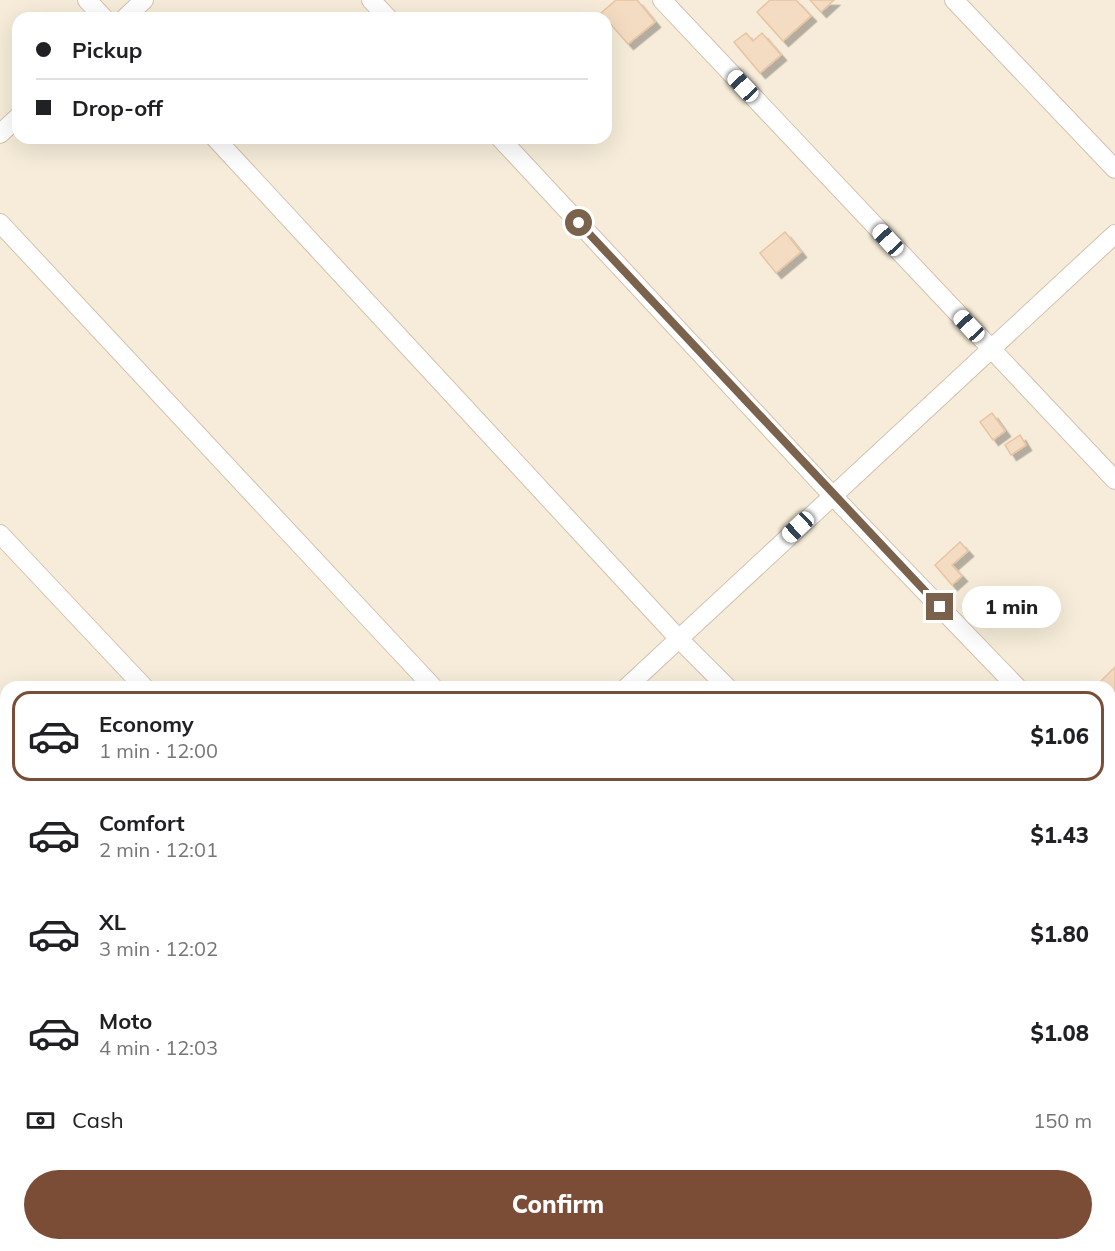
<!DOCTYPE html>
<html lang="en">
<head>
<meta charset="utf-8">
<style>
  :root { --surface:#fff; --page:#f2f2f2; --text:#202124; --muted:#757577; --line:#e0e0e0; --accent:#7b4d37 }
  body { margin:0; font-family:Mulish,sans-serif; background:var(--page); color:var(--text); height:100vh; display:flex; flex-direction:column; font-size:22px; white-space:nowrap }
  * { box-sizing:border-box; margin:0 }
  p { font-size:20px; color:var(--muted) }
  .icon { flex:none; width:33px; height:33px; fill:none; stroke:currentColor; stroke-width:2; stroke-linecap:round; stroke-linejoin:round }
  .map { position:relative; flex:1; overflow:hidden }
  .side { position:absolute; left:0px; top:681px; width:1116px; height:570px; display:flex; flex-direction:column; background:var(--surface); border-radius:18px 18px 0 0; box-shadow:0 6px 24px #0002 }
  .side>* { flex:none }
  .top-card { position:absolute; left:12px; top:12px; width:600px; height:132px; border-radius:18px; box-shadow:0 6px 24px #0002; display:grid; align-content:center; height:132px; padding:0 24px; background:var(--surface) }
  .end { position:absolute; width:27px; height:27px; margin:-14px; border:8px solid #7b624c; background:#fff; box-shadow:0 0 0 3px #fff }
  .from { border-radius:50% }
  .bubble { position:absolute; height:42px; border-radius:21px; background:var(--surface); box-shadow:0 6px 24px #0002; font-size:20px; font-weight:800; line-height:42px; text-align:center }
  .car { position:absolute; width:18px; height:36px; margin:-18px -9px; border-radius:8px; box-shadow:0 0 4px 2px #0007; background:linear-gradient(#fff 24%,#345 0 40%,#fff 0 76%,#345 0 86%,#fff 0) }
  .top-card b { display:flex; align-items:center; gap:21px; height:57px; font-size:22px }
  .top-card b+b { border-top:2px solid var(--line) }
  .top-card i { width:15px; height:15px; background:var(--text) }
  ul { padding:10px 0 0; list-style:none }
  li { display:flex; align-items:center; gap:18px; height:90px; margin:0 12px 9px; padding:0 12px; border:3px solid transparent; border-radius:18px }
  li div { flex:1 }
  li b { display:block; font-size:22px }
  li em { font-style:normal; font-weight:800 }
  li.current { border-color:var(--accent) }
  li>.icon { width:54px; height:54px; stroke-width:1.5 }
  .pay { display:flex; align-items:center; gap:15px; height:66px; padding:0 24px; font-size:22px }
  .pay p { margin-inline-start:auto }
  .primary-button { display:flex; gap:12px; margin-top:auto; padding:12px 24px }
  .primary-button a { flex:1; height:69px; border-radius:36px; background:var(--accent); color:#fff; font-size:24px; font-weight:800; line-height:69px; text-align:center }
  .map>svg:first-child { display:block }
</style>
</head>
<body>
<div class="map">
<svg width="1115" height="1251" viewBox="0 0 1115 1251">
  <defs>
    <filter id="shadow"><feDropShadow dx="5.5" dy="5.5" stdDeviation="0" flood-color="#0004"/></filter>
  </defs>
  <rect width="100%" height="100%" fill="#fdf8ec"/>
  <path fill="#f6ecd9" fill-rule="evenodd" d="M 0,0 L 1115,0 L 1115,1251 L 0,1251 ZM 18,18 L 606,18 L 606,138 L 18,138 ZM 6,687 L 1110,687 L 1110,1245 L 6,1245 Z"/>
  <path fill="#f4dcc2" stroke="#e8c4a1" stroke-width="1.5" filter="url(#shadow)" d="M 616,0 L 637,0 L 655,22 L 628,44 L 601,13 Z
    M 770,0 L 796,0 L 811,16 L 783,41 L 757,12 Z
    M 810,0 L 834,0 L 821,12 Z
    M 746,33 L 753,41 L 762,33 L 781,55 L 760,73 L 734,42 Z
    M 785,232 L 801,252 L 776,273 L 760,253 Z
    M 992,413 L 1005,431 L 993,440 L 980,422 Z
    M 1020,435 L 1026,445 L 1011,455 L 1005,445 Z
    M 960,542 L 968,551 L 952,565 L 962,576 L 952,585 L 935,565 Z
    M 1115,667 L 1115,738 L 1110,743 L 1110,687 L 1095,687 Z
    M 1115,897 L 1115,932 L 1110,936 L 1110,902 Z
    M 1115,1140 L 1115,1180 L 1112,1182 L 1110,1144 Z
    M 1110,1241 L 1115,1251 L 1089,1251 L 1083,1245 L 1110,1245 Z
    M 218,1245 L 243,1245 L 248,1250 L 224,1251 Z
    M 585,1245 L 643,1245 L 647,1249 L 579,1251 Z
    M 696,1245 L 734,1245 L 728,1251 L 702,1251 Z
    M 894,1245 L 931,1245 L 937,1251 L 887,1251 Z"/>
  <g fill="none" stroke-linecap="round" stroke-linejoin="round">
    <defs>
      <path id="street" d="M 87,0 L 104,18
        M 371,0 L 388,18
        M 662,0 L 1115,480
        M 954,0 L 1115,169
        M 125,18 L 144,0
        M 0,134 L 18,117
        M 215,138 L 679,639 L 727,687
        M 500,138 L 832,495 L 1017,687
        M 0,223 L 433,687
        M 0,534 L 144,687
        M 627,687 L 1115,234
        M 1110,784 L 1115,790
        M 0,846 L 6,852
        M 1110,1090 L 1115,1095
        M 0,1145 L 6,1151
        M 95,1245 L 101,1251
        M 372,1245 L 378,1251
        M 669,1245 L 675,1251
        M 959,1245 L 965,1251
        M 25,1251 L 32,1245"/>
    </defs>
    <use href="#street" stroke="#d2c2af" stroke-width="20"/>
    <use href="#street" stroke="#fff" stroke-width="18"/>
  </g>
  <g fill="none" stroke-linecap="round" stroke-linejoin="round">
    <path stroke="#7b624c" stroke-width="8" d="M 579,223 L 940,607"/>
  </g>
</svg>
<i class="end from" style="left:579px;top:223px"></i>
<i class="end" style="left:940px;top:607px"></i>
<div class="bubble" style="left:962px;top:586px;width:99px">1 min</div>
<i class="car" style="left:743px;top:86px;rotate:317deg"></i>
<i class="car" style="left:888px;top:240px;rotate:317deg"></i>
<i class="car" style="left:969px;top:326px;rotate:317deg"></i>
<i class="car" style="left:798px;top:527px;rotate:227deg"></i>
<div class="top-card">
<b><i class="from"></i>Pickup</b>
<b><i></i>Drop-off</b>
</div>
<section class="side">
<ul>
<li class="current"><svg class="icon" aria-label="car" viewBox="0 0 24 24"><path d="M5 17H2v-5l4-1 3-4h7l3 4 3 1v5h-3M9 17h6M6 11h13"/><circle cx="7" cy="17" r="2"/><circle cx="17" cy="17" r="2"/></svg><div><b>Economy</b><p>1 min · 12:00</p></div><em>$1.06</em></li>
<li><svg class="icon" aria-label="car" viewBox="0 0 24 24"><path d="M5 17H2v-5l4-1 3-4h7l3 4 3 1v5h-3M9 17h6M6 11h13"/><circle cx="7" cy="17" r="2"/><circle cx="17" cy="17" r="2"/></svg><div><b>Comfort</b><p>2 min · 12:01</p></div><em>$1.43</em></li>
<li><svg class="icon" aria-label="car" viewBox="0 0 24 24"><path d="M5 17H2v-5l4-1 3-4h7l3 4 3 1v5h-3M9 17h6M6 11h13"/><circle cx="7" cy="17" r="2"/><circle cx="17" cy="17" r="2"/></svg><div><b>XL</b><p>3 min · 12:02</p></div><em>$1.80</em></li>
<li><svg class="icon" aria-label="car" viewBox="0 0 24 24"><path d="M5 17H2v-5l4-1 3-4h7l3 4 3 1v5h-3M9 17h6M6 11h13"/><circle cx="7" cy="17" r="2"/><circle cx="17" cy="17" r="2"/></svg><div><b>Moto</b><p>4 min · 12:03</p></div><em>$1.08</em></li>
</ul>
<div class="pay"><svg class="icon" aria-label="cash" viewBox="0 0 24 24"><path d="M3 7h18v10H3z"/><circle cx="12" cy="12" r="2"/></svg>Cash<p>150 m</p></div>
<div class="primary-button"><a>Confirm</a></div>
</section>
</div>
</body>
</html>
